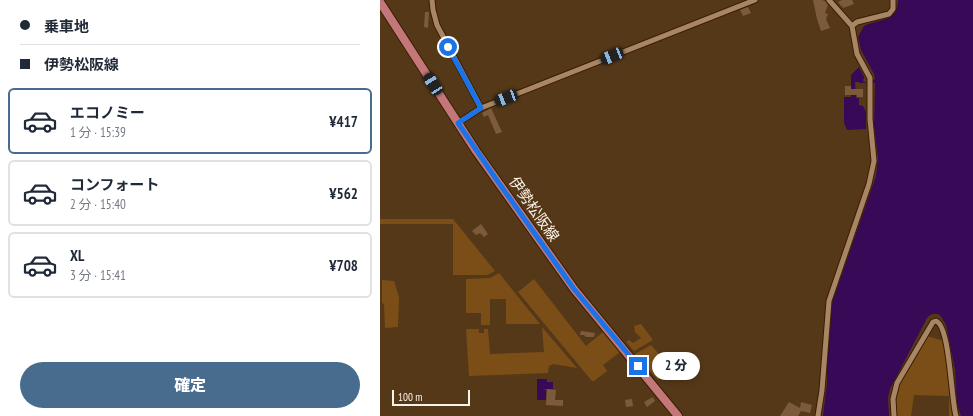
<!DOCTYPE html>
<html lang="ja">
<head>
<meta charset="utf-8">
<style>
  :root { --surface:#fff; --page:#f2f2f3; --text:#1f2937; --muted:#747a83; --line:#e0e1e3; --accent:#486c8e }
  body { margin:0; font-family:"PT Sans Narrow","Noto Sans JP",sans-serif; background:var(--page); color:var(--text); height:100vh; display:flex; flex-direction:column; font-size:15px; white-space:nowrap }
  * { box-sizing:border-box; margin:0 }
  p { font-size:13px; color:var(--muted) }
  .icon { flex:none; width:22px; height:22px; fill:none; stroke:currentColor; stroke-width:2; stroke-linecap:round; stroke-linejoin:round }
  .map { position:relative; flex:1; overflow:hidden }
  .side { display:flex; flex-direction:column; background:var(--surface); width:380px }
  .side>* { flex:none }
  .hud { display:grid; align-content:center; height:88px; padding:0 20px; background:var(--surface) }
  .scale { position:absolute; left:12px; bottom:10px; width:78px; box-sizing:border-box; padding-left:4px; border:2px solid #fdf2e7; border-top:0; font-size:11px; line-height:14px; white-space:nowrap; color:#fdf2e7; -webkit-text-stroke:3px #553818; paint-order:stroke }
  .end { position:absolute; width:18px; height:18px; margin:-9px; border:5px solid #1a73e8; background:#fff; box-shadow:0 0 0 2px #fff }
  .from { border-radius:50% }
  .bubble { position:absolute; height:28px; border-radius:14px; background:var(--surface); box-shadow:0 2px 6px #0003; font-size:13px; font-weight:800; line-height:28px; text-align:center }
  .car { position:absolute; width:12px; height:24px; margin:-12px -6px; border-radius:5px; box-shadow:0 0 3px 1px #0007; background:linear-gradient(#222 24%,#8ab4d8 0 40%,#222 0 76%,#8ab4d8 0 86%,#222 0) }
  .hud b { display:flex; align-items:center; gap:14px; height:38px; font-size:15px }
  .hud b+b { border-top:1px solid var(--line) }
  .hud i { width:10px; height:10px; background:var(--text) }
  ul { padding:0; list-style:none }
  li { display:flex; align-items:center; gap:12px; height:66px; margin:0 8px 6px; padding:0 12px; border:2px solid var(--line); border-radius:6px }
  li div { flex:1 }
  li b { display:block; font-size:15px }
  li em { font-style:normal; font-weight:800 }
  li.on { border-color:var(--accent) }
  li>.icon { width:36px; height:36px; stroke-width:1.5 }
  .primary-button { display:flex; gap:8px; margin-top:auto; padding:8px 20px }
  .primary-button a { flex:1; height:46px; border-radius:24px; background:var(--accent); color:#fff; font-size:16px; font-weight:800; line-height:46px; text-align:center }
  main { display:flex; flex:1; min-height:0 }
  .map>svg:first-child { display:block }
</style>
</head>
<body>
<main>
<section class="side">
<div class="hud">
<b><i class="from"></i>乗車地</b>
<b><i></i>伊勢松阪線</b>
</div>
<ul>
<li class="on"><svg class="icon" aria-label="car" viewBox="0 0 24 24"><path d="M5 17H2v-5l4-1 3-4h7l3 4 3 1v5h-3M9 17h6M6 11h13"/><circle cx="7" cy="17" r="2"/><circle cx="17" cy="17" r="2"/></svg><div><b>エコノミー</b><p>1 分 · 15:39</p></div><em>¥417</em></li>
<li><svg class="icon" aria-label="car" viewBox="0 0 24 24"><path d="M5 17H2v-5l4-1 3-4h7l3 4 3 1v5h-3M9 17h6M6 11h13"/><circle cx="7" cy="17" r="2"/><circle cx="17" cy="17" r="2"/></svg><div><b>コンフォート</b><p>2 分 · 15:40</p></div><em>¥562</em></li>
<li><svg class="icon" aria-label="car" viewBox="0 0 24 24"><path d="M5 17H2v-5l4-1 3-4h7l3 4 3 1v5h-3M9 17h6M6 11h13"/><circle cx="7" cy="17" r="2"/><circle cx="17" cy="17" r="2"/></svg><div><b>XL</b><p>3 分 · 15:41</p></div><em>¥708</em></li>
</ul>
<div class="primary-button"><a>確定</a></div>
</section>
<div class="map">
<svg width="593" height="416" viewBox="0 0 593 416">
  <rect width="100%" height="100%" fill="#553818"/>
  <path fill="#7b4e18" d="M 0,219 L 73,219 L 115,271 L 107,275 L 73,275 L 73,224 L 0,224 Z
    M 119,273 L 160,324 L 126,324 L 126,299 L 110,299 L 110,325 L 101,325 L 101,313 L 86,313 L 86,279 L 110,278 Z
    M 154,279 L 206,346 L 223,332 L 240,352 L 223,365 L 227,371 L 214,381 L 212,381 L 138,292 Z
    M 2,280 L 14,281 L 19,297 L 18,327 L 5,328 L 4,304 L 2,303 Z
    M 261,324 L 273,340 L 254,351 L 246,342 L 249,340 L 253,343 L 261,338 L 255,332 L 254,326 Z
    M 162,327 L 197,368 L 173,364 L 169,366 L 168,373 L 89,376 L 86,329 L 99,329 L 99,333 L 104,333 L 104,329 L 108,329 L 110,354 L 164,352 Z
    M 547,336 L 564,341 L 570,394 L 574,416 L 569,416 L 569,396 L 534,395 L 531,416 L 516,416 C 515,408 513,399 516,391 C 523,373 537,352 547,336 Z
    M 271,345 L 292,369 L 278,380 L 255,354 Z"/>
  <path fill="#370956" d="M 518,0 L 593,0 L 593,416 L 581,416 L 577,404 L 575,370 L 566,325 L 560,315 C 555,313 551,313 547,318 L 510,389 L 508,398 L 509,416 L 443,416 L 447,383 L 447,364 L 452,303 L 496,176 L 498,158 L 494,125 L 495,83 L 493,83 L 493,80 L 495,79 L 494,74 L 481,50 L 478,37 L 484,26 C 498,19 518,22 518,0 Z
    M 479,67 L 484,77 L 483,82 L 486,82 L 486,83 L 479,83 L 479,82 L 475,82 L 476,98 L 479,98 L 479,105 L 483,106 L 486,112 L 486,129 L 467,130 L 464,123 L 464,97 L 471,97 L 471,75 Z
    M 157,379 L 167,379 L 167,382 L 173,382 L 173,389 L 162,389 L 166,390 L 166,400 L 157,400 Z"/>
  <path fill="#7b5b3b" d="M 433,0 L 442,0 L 445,1 L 448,5 L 445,13 L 448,14 L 446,19 L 450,28 L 441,31 L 437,19 Z
    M 462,0 L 472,0 L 474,4 L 463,8 L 462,6 L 461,6 L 458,2 Z
    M 368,7 L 371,13 L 363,16 L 360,10 Z
    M 45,12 L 49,12 L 48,28 L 44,27 Z
    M 465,86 L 471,86 L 471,89 L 483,89 L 483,97 L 477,97 L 477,95 L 465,95 Z
    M 111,108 L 122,132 L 116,134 L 108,115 L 104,117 L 102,113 Z
    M 101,224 L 108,234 L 104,237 L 100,233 L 96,235 L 92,231 Z
    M 201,331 L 215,333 L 214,337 L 206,337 L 204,335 L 200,335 Z
    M 167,389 L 176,390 L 175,400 L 183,400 L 183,406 L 166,405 Z
    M 273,397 L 275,401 L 267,407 L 264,402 Z
    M 252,399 L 253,406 L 246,407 L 245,400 Z
    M 409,402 L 420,408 L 421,402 L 432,405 L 430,413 L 421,411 L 418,416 L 400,416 Z"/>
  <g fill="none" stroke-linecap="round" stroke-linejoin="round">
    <defs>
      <path id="street" d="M 52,0 L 53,10 L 57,25 L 101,108 L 78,123
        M 472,26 L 477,22 L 509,14 L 513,9 L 513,0
        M 101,108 L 375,0
        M 438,416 L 442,390 L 449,301 L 489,184 L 494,161 L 490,119 L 490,78 L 477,54 L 472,26 L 449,0
        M 514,416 L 513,399 L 517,383 L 553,322 L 556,321 C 570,326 571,399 576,416"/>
      <path id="primary" d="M 0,2 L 96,151 L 194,289 L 298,416"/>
    </defs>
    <use href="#street" stroke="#3a1e00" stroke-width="7"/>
    <use href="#primary" stroke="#3a1e00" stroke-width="10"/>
    <use href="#street" stroke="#a88665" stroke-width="5"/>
    <use href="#primary" stroke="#c47779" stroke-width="8"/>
  </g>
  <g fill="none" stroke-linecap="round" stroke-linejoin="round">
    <path stroke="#1a73e8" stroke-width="5" d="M 68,47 L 101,108 L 78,123 L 116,179 L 194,289 L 258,366"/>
  </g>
  <g text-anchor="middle" stroke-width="3.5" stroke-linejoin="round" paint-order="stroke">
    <g font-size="15" fill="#fdf2e7" stroke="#553818">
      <text transform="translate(154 209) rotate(55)" y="5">伊勢松阪線</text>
    </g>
  </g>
</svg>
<div class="scale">100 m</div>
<i class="end from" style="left:68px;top:47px"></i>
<i class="end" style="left:258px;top:366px"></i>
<div class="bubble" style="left:272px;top:352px;width:48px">2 分</div>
<i class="car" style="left:232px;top:56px;rotate:248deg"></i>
<i class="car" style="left:53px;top:84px;rotate:327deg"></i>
<i class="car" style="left:126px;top:98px;rotate:249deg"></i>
</div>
</main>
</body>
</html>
